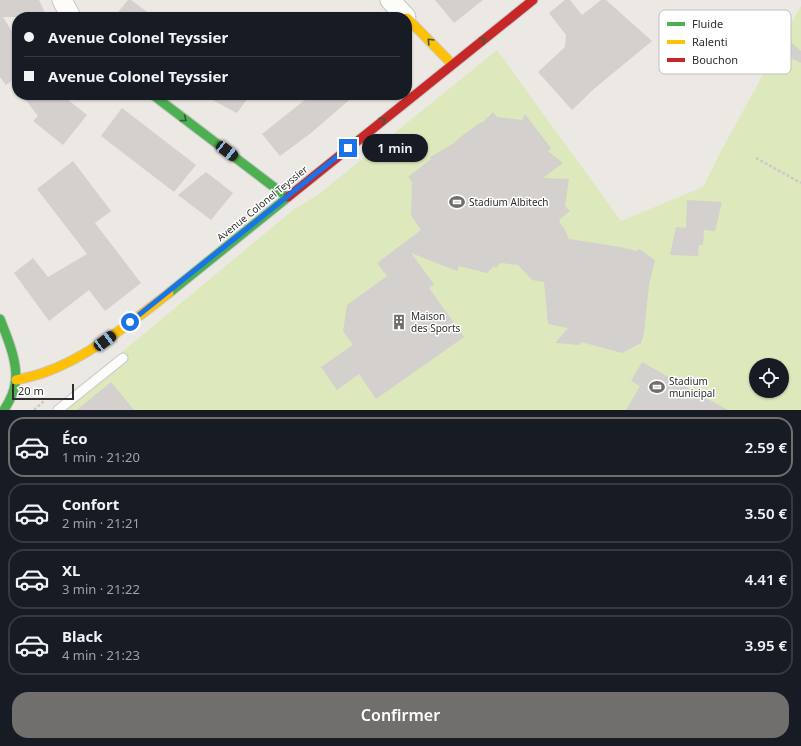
<!DOCTYPE html>
<html lang="fr">
<head>
<meta charset="utf-8">
<style>
  :root { --surface:#171b24; --page:#20242c; --text:#f1f3f6; --muted:#9ea1a6; --line:#363941; --accent:#706f6e }
  body { margin:0; font-family:"Noto Sans",sans-serif; background:var(--page); color:var(--text); height:100vh; display:flex; flex-direction:column; font-size:15px; white-space:nowrap }
  * { box-sizing:border-box; margin:0 }
  p { font-size:13px; color:var(--muted) }
  .icon { flex:none; width:22px; height:22px; fill:none; stroke:currentColor; stroke-width:2; stroke-linecap:round; stroke-linejoin:round }
  .map { position:relative; height:410px; overflow:hidden }
  .side { display:flex; flex-direction:column; background:var(--surface); flex:1 }
  .side>* { flex:none }
  .top-card { position:absolute; left:12px; top:12px; width:400px; height:88px; border-radius:16px; box-shadow:0 1px 3px #0004; display:grid; align-content:center; height:88px; padding:0 12px; background:var(--surface) }
  .fabs { position:absolute; left:749px; top:358px; display:grid; gap:8px }
  .fabs a { display:grid; place-items:center; width:40px; height:40px; border-radius:50%; background:var(--surface); box-shadow:0 1px 3px #0004; font-size:20px }
  .scale { position:absolute; left:12px; bottom:10px; width:62px; box-sizing:border-box; padding-left:4px; border:2px solid #2e2e2e; border-top:0; font-size:11px; line-height:14px; white-space:nowrap; color:#2e2e2e; -webkit-text-stroke:3px #fff; paint-order:stroke }
  .end { position:absolute; width:18px; height:18px; margin:-9px; border:5px solid #1a73e8; background:#fff; box-shadow:0 0 0 2px #fff }
  .from { border-radius:50% }
  .bubble { position:absolute; height:28px; border-radius:14px; background:var(--surface); box-shadow:0 1px 3px #0004; font-size:13px; font-weight:600; line-height:28px; text-align:center }
  .car { position:absolute; width:12px; height:24px; margin:-12px -6px; border-radius:5px; box-shadow:0 0 3px 1px #0007; background:linear-gradient(#222 24%,#8ab4d8 0 40%,#222 0 76%,#8ab4d8 0 86%,#222 0) }
  .top-card b { display:flex; align-items:center; gap:14px; height:38px; font-size:15px }
  .top-card b+b { border-top:1px solid var(--line) }
  .top-card i { width:10px; height:10px; background:var(--text) }
  ul { padding:7px 0 0; list-style:none }
  li { display:flex; align-items:center; gap:12px; height:60px; margin:0 8px 6px; padding:0 4px; border:2px solid var(--line); border-radius:16px }
  li div { flex:1 }
  li b { display:block; font-size:15px }
  li em { font-style:normal; font-weight:600 }
  li.on { border-color:var(--accent) }
  li>.icon { width:36px; height:36px; stroke-width:1.5 }
  .action { display:flex; gap:8px; margin-top:auto; padding:8px 12px }
  .action a { flex:1; height:46px; border-radius:16px; background:var(--accent); color:#fff; font-size:16px; font-weight:600; line-height:46px; text-align:center }
  .map>svg:first-child { display:block }
</style>
</head>
<body>
<div class="map">
<svg width="801" height="410" viewBox="0 0 801 410">
  <rect width="100%" height="100%" fill="#ece8e4"/>
  <path fill="#dde9bc" fill-rule="evenodd" d="M 801,6 L 801,410 L 59,410 L 104,367 L 293,210 L 319,194 L 497,50 L 621,221 L 703,187 L 722,149 ZM 756,365 L 782,365 L 782,391 L 756,391 Z"/>
  <path fill="#d3d0cd" d="M 0,0 L 39,0 L 47,17 L 3,17 L 17,40 L 17,77 L 6,85 L 0,77 Z
    M 128,0 L 131,0 L 154,17 L 114,17 Z
    M 435,0 L 483,0 L 454,23 Z
    M 565,0 L 570,0 L 582,15 L 601,0 L 606,0 L 652,41 L 595,88 L 572,110 L 538,72 L 565,47 L 566,35 L 549,13 Z
    M 779,31 L 801,51 L 801,63 L 769,47 Z
    M 22,95 L 62,95 L 87,115 L 63,145 L 33,121 L 38,116 Z
    M 203,95 L 250,95 L 237,113 Z
    M 311,95 L 355,95 L 311,133 L 280,156 L 262,134 Z
    M 122,108 L 196,165 L 174,192 L 101,136 Z
    M 493,112 L 497,117 L 522,120 L 525,114 L 551,148 L 548,151 L 563,163 L 543,178 L 569,179 L 565,206 L 570,211 L 560,219 L 560,220 L 559,222 L 564,228 L 569,239 L 620,247 L 637,251 L 639,249 L 655,260 L 649,285 L 644,333 L 641,343 L 622,353 L 581,342 L 580,345 L 555,343 L 568,328 L 548,324 L 544,282 L 532,280 L 518,265 L 500,263 L 496,268 L 494,266 L 487,273 L 459,266 L 457,271 L 411,253 L 434,284 L 429,288 L 464,337 L 376,399 L 359,374 L 337,390 L 321,367 L 353,345 L 343,331 L 347,305 L 387,276 L 377,263 L 421,230 L 411,215 L 412,182 L 408,177 L 431,159 L 430,157 L 453,144 L 459,138 L 481,122 L 482,123 Z
    M 73,161 L 111,211 L 95,223 L 141,283 L 105,311 L 89,290 L 49,321 L 14,273 L 33,258 L 48,277 L 87,254 L 37,189 Z
    M 206,172 L 233,193 L 211,220 L 178,195 Z
    M 687,200 L 722,202 L 715,231 L 704,230 L 703,245 L 699,245 L 698,256 L 670,255 L 676,227 L 686,228 Z
    M 642,362 L 695,392 L 728,410 L 626,410 L 640,386 L 631,381 Z
    M 111,382 L 134,410 L 77,410 Z"/>
  <g fill="none" stroke-linecap="round" stroke-linejoin="round">
    <defs>
      <path id="lane" d="M 58,410 L 123,358"/>
      <path id="street" d="M 62,0 L 71,17
        M 390,0 L 406,17"/>
      <path id="fast" d="M 153,95 L 287,197
        M 169,293 L 288,197
        M 0,319 C 7,337 19,364 15,384 C 14,393 9,402 4,410"/>
      <path id="slow" d="M 407,18 L 452,64
        M 16,380 C 25,378 34,376 43,373 C 89,357 130,323 169,293"/>
      <path id="jam" d="M 288,197 L 533,0"/>
    </defs>
    <use href="#lane" stroke="#c8c7c7" stroke-width="11"/>
    <use href="#street" stroke="#c8c7c7" stroke-width="21"/>
    <use href="#fast" stroke="#c8c7c7" stroke-width="11"/>
    <use href="#slow" stroke="#c8c7c7" stroke-width="11"/>
    <use href="#jam" stroke="#c8c7c7" stroke-width="11"/>
    <path stroke="#cbcaca" stroke-width="2.5" stroke-dasharray="3 2" stroke-linecap="butt" d="M 756,158 L 801,183
      M 34,410 L 45,400"/>
    <use href="#lane" stroke="#fcfcfb" stroke-width="9"/>
    <use href="#street" stroke="#fcfcfb" stroke-width="19"/>
    <use href="#fast" stroke="#4caf50" stroke-width="9"/>
    <use href="#slow" stroke="#ffc107" stroke-width="9"/>
    <use href="#jam" stroke="#c62828" stroke-width="9"/>
  </g>
  <defs><path id="oneway-chevron" d="M-2-3.5L2.5 0L-2 3.5" fill="none" stroke-width="1.6" stroke-linecap="round" stroke-linejoin="round"/></defs>
  <g stroke="#385b3a">
    <use href="#oneway-chevron" transform="translate(483 40) rotate(-37)"/>
    <use href="#oneway-chevron" transform="translate(430 41) rotate(-134)"/>
    <use href="#oneway-chevron" transform="translate(184 119) rotate(37)"/>
    <use href="#oneway-chevron" transform="translate(383 120) rotate(-39)"/>
  </g>
  <g fill="none" stroke-linecap="round" stroke-linejoin="round">
    <path stroke="#1a73e8" stroke-width="5" d="M 130,322 L 348,148"/>
  </g>
  <defs>
    <symbol id="stadium-bare" viewBox="-9 -9 18 18"><path d="M0-5a6.5 5 0 1 0 0 10a6.5 5 0 1 0 0-10ZM-3.5-1.8h7v3.6h-7Z" fill="#706f6e" stroke="#fff" stroke-width="2.5" paint-order="stroke"/></symbol>
    <symbol id="building-bare" viewBox="-9 -9 18 18"><path d="M-4-6H4V6H1V3H-1V6H-4ZM-2.5-4.3h1.7v1.8h-1.7ZM.8-4.3h1.7v1.8H.8ZM-2.5-1h1.7V.8h-1.7ZM.8-1h1.7V.8H.8Z" fill="#706f6e" stroke="#fff" stroke-width="2.5" paint-order="stroke"/></symbol>
  </defs>
  <g fill-rule="evenodd">
    <use href="#stadium-bare" x="446" y="191" width="22" height="22"/>
    <use href="#building-bare" x="388" y="311" width="22" height="22"/>
    <use href="#stadium-bare" x="646" y="376" width="22" height="22"/>
  </g>
  <g text-anchor="middle" stroke-width="3" stroke-linejoin="round" paint-order="stroke">
    <g font-size="10" fill="#2e2e2e" stroke="#fff" text-anchor="start">
      <text x="469" y="206">Stadium Albitech</text>
      <text x="411" y="320">Maison<tspan x="411" dy="12">des Sports</tspan></text>
      <text x="669" y="385">Stadium<tspan x="669" dy="12">municipal</tspan></text>
    </g>
    <g font-size="10" fill="#2e2e2e" stroke="#fff">
      <text transform="translate(262 203) rotate(-39)" y="4">Avenue Colonel Teyssier</text>
    </g>
  </g>
  <rect x="659" y="10" width="132" height="64" rx="6" fill="#fff" stroke="#c0c0c0" stroke-width="1"/>
  <rect x="667" y="22" width="18" height="4" fill="#4caf50"/>
  <rect x="667" y="40" width="18" height="4" fill="#ffc107"/>
  <rect x="667" y="58" width="18" height="4" fill="#c62828"/>
  <g font-size="11" fill="#2e2e2e">
    <text x="692" y="28">Fluide</text>
    <text x="692" y="46">Ralenti</text>
    <text x="692" y="64">Bouchon</text>
  </g>
</svg>
<div class="fabs">
<a><svg class="icon" aria-label="locate" viewBox="0 0 24 24"><circle cx="12" cy="12" r="6"/><path d="M12 2v4M12 18v4M2 12h4M18 12h4"/></svg></a>
</div>
<div class="scale">20 m</div>
<i class="end from" style="left:130px;top:322px"></i>
<i class="end" style="left:348px;top:148px"></i>
<div class="bubble" style="left:362px;top:134px;width:66px">1 min</div>
<i class="car" style="left:227px;top:151px;rotate:128deg"></i>
<i class="car" style="left:105px;top:341px;rotate:53deg"></i>
<div class="top-card">
<b><i class="from"></i>Avenue Colonel Teyssier</b>
<b><i></i>Avenue Colonel Teyssier</b>
</div>
</div>
<section class="side">
<ul>
<li class="on"><svg class="icon" aria-label="car" viewBox="0 0 24 24"><path d="M5 17H2v-5l4-1 3-4h7l3 4 3 1v5h-3M9 17h6M6 11h13"/><circle cx="7" cy="17" r="2"/><circle cx="17" cy="17" r="2"/></svg><div><b>Éco</b><p>1 min · 21:20</p></div><em>2.59 €</em></li>
<li><svg class="icon" aria-label="car" viewBox="0 0 24 24"><path d="M5 17H2v-5l4-1 3-4h7l3 4 3 1v5h-3M9 17h6M6 11h13"/><circle cx="7" cy="17" r="2"/><circle cx="17" cy="17" r="2"/></svg><div><b>Confort</b><p>2 min · 21:21</p></div><em>3.50 €</em></li>
<li><svg class="icon" aria-label="car" viewBox="0 0 24 24"><path d="M5 17H2v-5l4-1 3-4h7l3 4 3 1v5h-3M9 17h6M6 11h13"/><circle cx="7" cy="17" r="2"/><circle cx="17" cy="17" r="2"/></svg><div><b>XL</b><p>3 min · 21:22</p></div><em>4.41 €</em></li>
<li><svg class="icon" aria-label="car" viewBox="0 0 24 24"><path d="M5 17H2v-5l4-1 3-4h7l3 4 3 1v5h-3M9 17h6M6 11h13"/><circle cx="7" cy="17" r="2"/><circle cx="17" cy="17" r="2"/></svg><div><b>Black</b><p>4 min · 21:23</p></div><em>3.95 €</em></li>
</ul>
<div class="action"><a>Confirmer</a></div>
</section>
</body>
</html>
